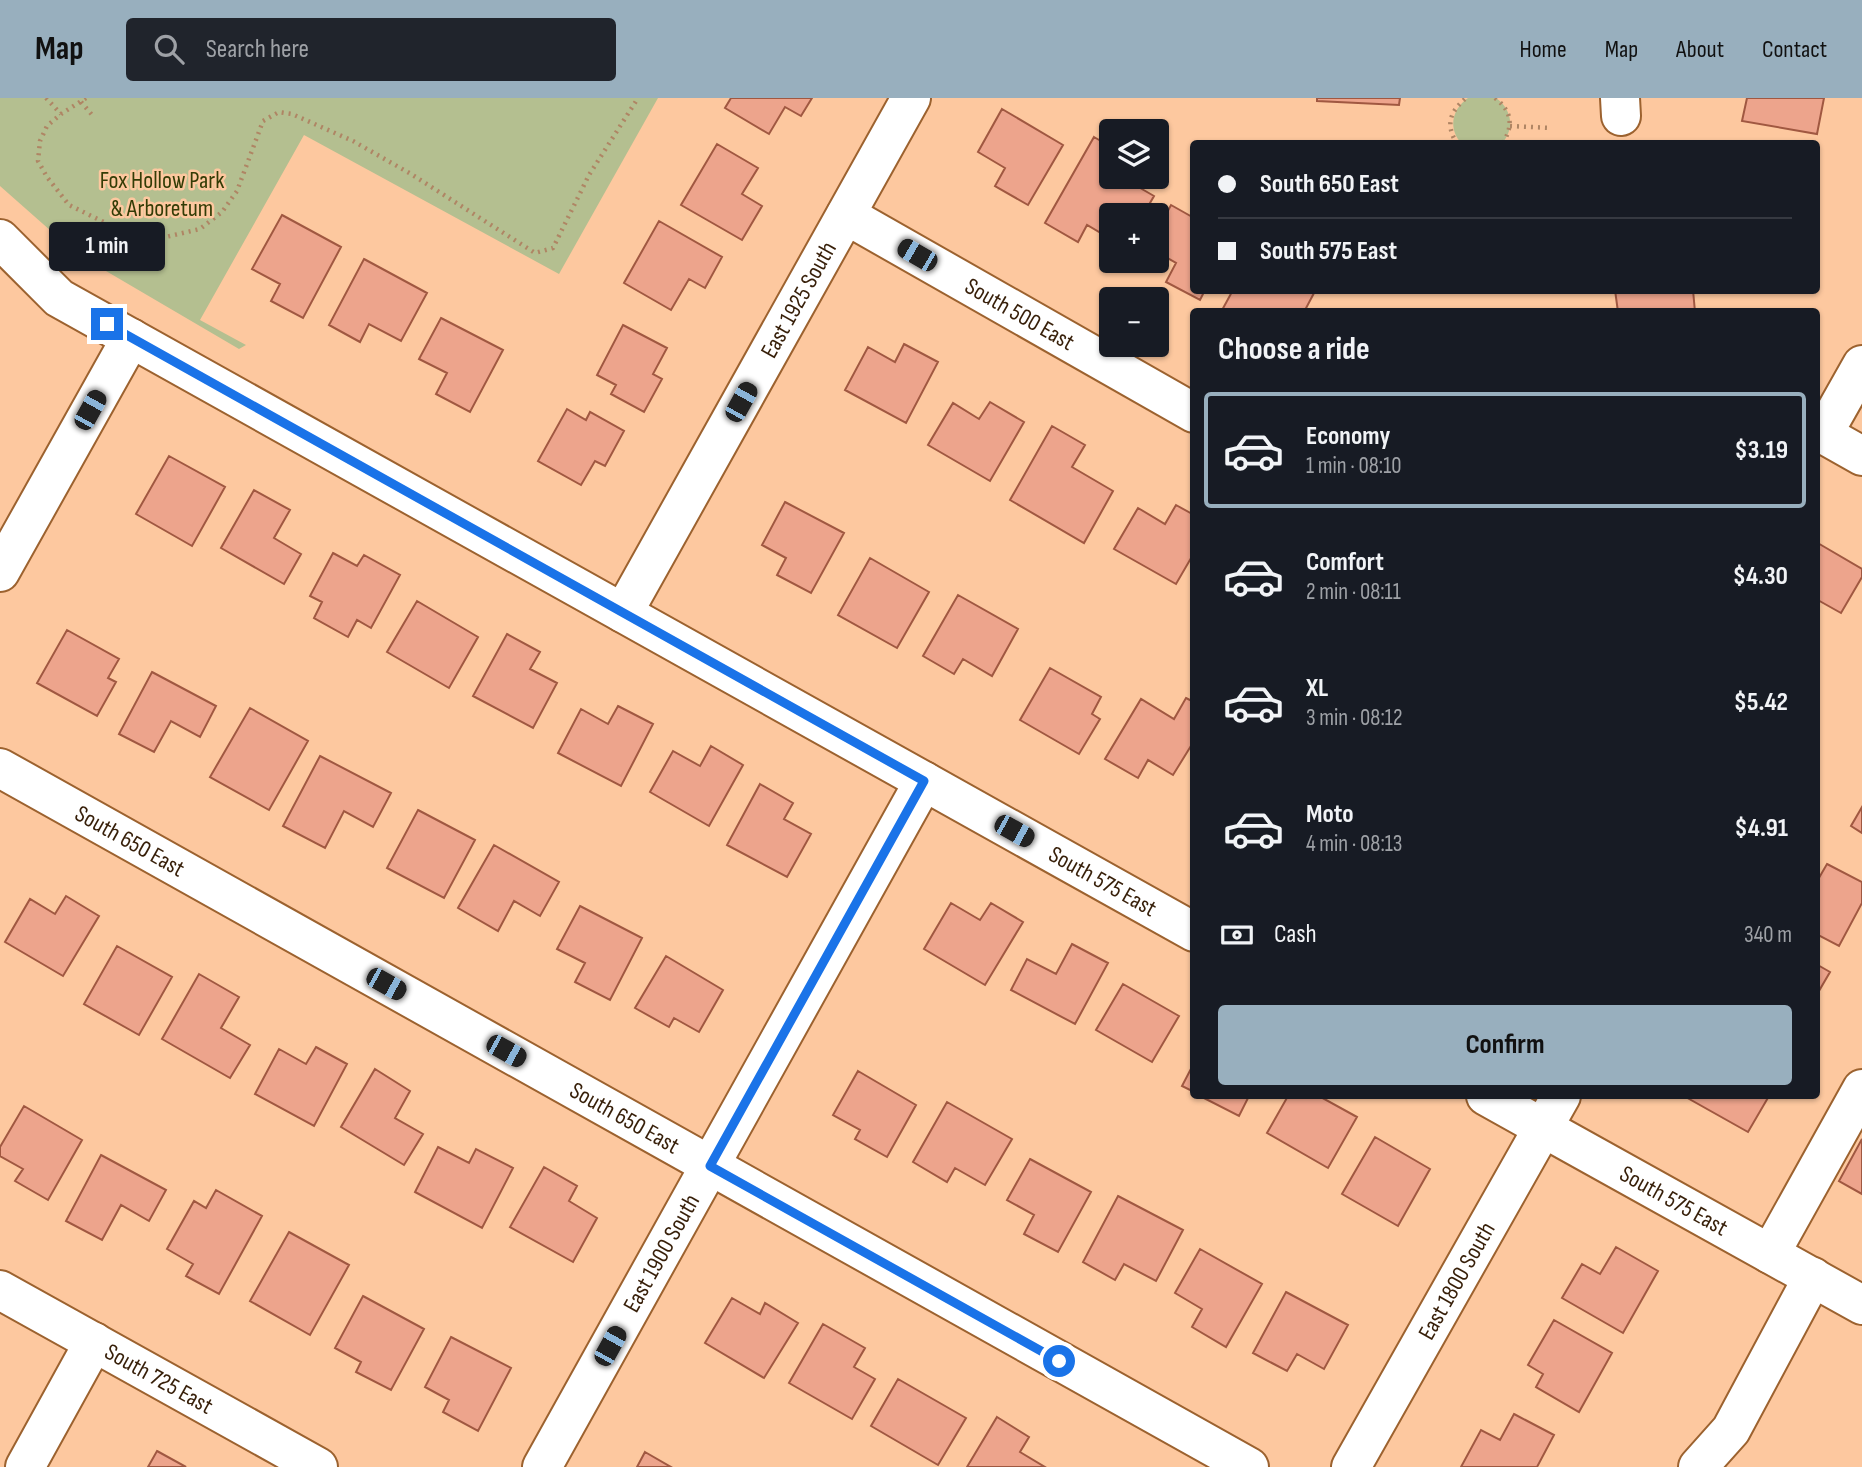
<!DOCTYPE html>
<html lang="en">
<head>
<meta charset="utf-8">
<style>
  :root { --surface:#171b24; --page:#20242c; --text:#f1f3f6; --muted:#9ea1a6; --line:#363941; --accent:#98afbe }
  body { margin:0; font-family:"Sofia Sans Condensed",sans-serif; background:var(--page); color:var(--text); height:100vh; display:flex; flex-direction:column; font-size:26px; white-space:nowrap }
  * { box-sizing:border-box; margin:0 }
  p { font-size:23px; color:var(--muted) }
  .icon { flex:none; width:38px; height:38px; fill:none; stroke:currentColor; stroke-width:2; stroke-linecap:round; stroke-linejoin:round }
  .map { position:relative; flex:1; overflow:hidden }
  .drawer { position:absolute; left:1190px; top:210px; width:630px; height:791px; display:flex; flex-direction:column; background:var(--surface); border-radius:7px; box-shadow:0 2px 5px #0004 }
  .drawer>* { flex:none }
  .hud { position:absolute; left:1190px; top:42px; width:630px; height:154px; border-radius:7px; box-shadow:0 2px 5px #0004; display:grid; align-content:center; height:154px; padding:0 28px; background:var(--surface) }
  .buttons { position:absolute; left:1099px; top:21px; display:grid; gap:14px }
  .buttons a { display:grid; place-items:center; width:70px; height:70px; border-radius:7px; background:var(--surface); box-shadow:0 2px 5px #0004; font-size:35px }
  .end { position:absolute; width:32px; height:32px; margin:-16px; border:9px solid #1a73e8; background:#fff; box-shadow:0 0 0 4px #fff }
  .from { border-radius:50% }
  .bubble { position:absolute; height:49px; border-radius:7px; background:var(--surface); box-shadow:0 2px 5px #0004; font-size:23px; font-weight:700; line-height:49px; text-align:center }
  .car { position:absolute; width:21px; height:42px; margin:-21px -10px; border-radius:9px; box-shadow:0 0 5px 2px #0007; background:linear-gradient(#222 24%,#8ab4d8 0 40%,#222 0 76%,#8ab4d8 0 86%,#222 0) }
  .hud b { display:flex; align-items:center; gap:24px; height:66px; font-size:26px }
  .hud b+b { border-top:2px solid var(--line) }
  .hud i { width:18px; height:18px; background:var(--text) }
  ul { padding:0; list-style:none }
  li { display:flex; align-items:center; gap:21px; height:116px; margin:0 14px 10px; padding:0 14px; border:4px solid transparent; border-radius:7px }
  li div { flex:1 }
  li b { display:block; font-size:26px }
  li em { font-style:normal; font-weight:700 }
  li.current { border-color:var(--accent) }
  li>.icon { width:63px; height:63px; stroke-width:1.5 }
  h2 { padding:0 28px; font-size:32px; line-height:84px }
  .pay { display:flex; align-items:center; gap:18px; height:77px; padding:0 28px; font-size:26px }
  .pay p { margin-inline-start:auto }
  .cta { display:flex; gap:14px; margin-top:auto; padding:14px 28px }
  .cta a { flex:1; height:80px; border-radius:7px; background:var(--accent); color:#111; font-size:28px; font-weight:700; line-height:80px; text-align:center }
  header { display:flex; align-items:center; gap:42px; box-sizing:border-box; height:98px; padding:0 35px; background:var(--accent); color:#111 }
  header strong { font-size:33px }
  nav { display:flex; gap:38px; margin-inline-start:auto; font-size:24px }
  .search { width:490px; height:63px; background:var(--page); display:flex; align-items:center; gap:18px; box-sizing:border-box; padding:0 24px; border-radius:7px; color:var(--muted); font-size:26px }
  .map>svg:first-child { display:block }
</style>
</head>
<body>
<header>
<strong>Map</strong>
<div class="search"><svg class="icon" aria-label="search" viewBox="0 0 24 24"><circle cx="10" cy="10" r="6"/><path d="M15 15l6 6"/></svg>Search here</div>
<nav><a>Home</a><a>Map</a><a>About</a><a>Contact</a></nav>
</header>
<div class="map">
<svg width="1862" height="1369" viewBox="0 0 1862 1369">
  <rect width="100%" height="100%" fill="#fdc89f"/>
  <path fill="#b4bf90" d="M 0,0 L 658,0 L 559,176 L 304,37 L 200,222 L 246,247 L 239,251 L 77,156 L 0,88 Z
    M 1468,0 L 1496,0 C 1512,11 1515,31 1502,45 L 1461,45 C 1448,30 1452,11 1468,0 Z"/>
  <path fill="#eda48c" stroke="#a05841" stroke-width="2" d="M 731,0 L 812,0 L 801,18 L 785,9 L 769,36 L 725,10 Z
    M 1317,0 L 1400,0 L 1399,7 L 1317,3 Z
    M 1747,0 L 1824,0 L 1817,36 L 1742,23 Z
    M 1002,11 L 1063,47 L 1028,107 L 995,88 L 1005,70 L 978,54 Z
    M 1094,39 L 1111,49 L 1111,79 L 1121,79 L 1154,98 L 1143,117 L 1111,117 L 1111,141 L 1087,127 L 1078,144 L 1045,125 Z
    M 717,46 L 758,70 L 742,96 L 762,108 L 742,142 L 681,107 Z
    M 1171,107 L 1194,120 L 1194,192 L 1205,192 L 1200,202 L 1166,184 L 1176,165 L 1157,154 L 1157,133 Z
    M 282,117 L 341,149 L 303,220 L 271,203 L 280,186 L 252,171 Z
    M 659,123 L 722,159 L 705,190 L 689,181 L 671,212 L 624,185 Z
    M 364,161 L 427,195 L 401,243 L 369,226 L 360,244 L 329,227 Z
    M 1233,192 L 1310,192 L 1314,195 L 1304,214 L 1221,214 Z
    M 1615,192 L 1693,192 L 1695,214 L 1618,214 Z
    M 441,220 L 503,252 L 470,314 L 436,296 L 447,275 L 419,261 Z
    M 623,227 L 667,250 L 653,276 L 662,281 L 644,314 L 611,296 L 616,287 L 597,277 Z
    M 904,246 L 938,264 L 906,325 L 845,292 L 868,249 L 895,264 Z
    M 990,304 L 1024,324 L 990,383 L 928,347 L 953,305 L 979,321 Z
    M 567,311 L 586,322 L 590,314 L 624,333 L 605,368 L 595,363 L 581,387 L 538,363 Z
    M 1052,328 L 1085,347 L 1072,369 L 1113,393 L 1084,445 L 1010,402 Z
    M 169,358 L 225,389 L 192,448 L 136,416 Z
    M 254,392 L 290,412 L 274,440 L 301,456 L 284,486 L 221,450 Z
    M 785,404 L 844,435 L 811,495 L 777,477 L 786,460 L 762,447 Z
    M 1176,407 L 1194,417 L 1194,455 L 1176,486 L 1114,451 L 1138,410 L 1165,426 Z
    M 1816,444 L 1862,471 L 1862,479 L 1841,515 L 1816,501 Z
    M 333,455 L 357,468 L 364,457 L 400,477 L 371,530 L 357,522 L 348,539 L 314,520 L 322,504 L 310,498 Z
    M 870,460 L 929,494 L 897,550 L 838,517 Z
    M 958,497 L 1018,531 L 992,578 L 963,561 L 954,576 L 923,558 Z
    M 417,503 L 478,539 L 449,590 L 387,554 Z
    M 67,532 L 119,561 L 108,580 L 116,584 L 97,618 L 37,585 Z
    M 507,536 L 540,554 L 530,571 L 557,585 L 533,630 L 473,598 Z
    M 1050,570 L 1101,599 L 1092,616 L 1100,621 L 1079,656 L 1020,622 Z
    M 152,574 L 216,608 L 200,639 L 171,623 L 154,654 L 119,636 Z
    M 1186,600 L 1194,604 L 1194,643 L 1173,677 L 1148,662 L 1138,680 L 1105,661 L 1141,601 L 1174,621 Z
    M 618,608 L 653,626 L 621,688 L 558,655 L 581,611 L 608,626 Z
    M 250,610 L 308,643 L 269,712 L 210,679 Z
    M 711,648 L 743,667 L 709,728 L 650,694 L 673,653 L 700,668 Z
    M 320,658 L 391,695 L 373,729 L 344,713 L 325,750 L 283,728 Z
    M 760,686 L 793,705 L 784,721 L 811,736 L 787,779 L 727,747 Z
    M 1862,709 L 1862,735 L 1851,728 Z
    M 418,712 L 475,742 L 444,800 L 387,770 Z
    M 494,747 L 559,784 L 540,818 L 514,803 L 498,833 L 458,810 Z
    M 1827,766 L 1862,784 L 1862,805 L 1839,848 L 1816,836 L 1816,785 Z
    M 66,798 L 99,818 L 63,878 L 5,844 L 30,801 L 55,816 Z
    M 951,805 L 980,822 L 991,805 L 1023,824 L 985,887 L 924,851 Z
    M 580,808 L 642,840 L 610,902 L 575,884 L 585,865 L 557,851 Z
    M 1072,846 L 1108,865 L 1075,926 L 1011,892 L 1027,861 L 1056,876 Z
    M 117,848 L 172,879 L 139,937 L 84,906 Z
    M 666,858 L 723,892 L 699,934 L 674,920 L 669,929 L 635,910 Z
    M 1816,866 L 1830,874 L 1816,898 Z
    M 199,876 L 239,899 L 221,930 L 250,947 L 230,980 L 162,941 Z
    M 1123,886 L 1179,918 L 1152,964 L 1096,932 Z
    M 316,949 L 347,966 L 314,1028 L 255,996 L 279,951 L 306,966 Z
    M 1194,965 L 1194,994 L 1182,988 Z
    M 375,971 L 410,993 L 395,1020 L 423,1036 L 404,1067 L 341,1029 Z
    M 858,973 L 916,1007 L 887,1059 L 855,1041 L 860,1032 L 833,1017 Z
    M 1200,998 L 1249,998 L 1239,1018 Z
    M 1288,998 L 1319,998 L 1357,1019 L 1328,1070 L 1267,1035 Z
    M 1684,998 L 1769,998 L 1748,1034 Z
    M 947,1004 L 1012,1041 L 985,1087 L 955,1070 L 947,1084 L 913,1064 Z
    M 24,1008 L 82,1042 L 48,1102 L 15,1083 L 23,1071 L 0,1058 L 0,1049 Z
    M 1375,1039 L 1430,1071 L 1398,1128 L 1342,1096 Z
    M 1862,1041 L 1862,1096 L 1839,1083 Z
    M 438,1049 L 469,1065 L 476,1051 L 513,1070 L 482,1130 L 415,1094 Z
    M 101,1057 L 166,1092 L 149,1123 L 121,1107 L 102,1142 L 66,1123 Z
    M 1030,1061 L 1091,1094 L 1058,1154 L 1024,1136 L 1034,1117 L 1007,1102 Z
    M 544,1069 L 577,1088 L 569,1103 L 597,1120 L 573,1164 L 510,1129 Z
    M 216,1092 L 262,1118 L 219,1196 L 186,1178 L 193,1166 L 167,1151 L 194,1103 L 206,1110 Z
    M 1118,1098 L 1183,1132 L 1156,1183 L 1124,1166 L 1115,1182 L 1083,1164 Z
    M 289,1134 L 349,1167 L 310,1237 L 250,1203 Z
    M 1616,1149 L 1658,1173 L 1623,1235 L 1562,1200 L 1582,1166 L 1600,1176 Z
    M 1200,1151 L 1262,1186 L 1226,1249 L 1192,1229 L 1202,1211 L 1175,1195 Z
    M 1286,1194 L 1348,1227 L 1324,1271 L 1297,1256 L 1287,1273 L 1253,1255 Z
    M 363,1198 L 424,1231 L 391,1292 L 356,1274 L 361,1264 L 335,1250 Z
    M 732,1200 L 760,1216 L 765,1205 L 798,1225 L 764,1280 L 705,1245 Z
    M 1554,1222 L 1612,1255 L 1579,1314 L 1536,1289 L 1543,1276 L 1528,1267 Z
    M 823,1226 L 865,1250 L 854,1269 L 875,1281 L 852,1321 L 789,1285 Z
    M 451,1239 L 511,1270 L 478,1333 L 443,1314 L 449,1302 L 425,1289 Z
    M 898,1281 L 966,1320 L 938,1367 L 871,1328 Z
    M 1514,1316 L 1554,1337 L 1537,1369 L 1461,1369 L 1481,1332 L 1500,1342 Z
    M 997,1319 L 1029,1339 L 1020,1354 L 1045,1369 L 967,1369 Z
    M 157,1353 L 186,1369 L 148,1369 Z
    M 645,1354 L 671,1369 L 637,1369 Z"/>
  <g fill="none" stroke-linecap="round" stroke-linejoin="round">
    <defs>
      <g id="minor">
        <path d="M 1620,0 L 1621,18"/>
        <path id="s1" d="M 846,117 L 1194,315"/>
        <path id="s2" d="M 0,141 L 59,200 L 1194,834"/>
        <path d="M 1862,267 L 1823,336 L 1862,358"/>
        <path d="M 0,474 L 131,240"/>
        <path id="s3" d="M 623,515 L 911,0"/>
        <path id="s4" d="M 0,670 L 1249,1369"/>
        <path id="s5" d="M 1486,998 L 1862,1207"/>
        <path d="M 1770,1156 L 1862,991"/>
        <path id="s6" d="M 0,1192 L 318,1369"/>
        <path d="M 25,1369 L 94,1244"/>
        <path id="s7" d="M 542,1369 L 924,683"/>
        <path id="s8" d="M 1351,1369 L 1561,998"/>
        <path d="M 1698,1369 L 1731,1332 L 1813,1179"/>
      </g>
    </defs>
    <use href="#minor" stroke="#9c622f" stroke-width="42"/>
    <path stroke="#af8564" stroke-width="4.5" stroke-dasharray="2 5" stroke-linecap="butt" d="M 46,0 L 61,16
      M 86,0 L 61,16 L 47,28 L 40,43 L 38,63 L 47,79 L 69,107 L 116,130 L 157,141 L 200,131 L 222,114 L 237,93 L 263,23 L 279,14 L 292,16 L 353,43 L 411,76 L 535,155 L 553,150 L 589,77 L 638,0
      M 1495,0 C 1512,13 1514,28 1502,46
      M 81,4 L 93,18
      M 1510,28 L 1551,30
      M 1457,46 C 1445,26 1450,14 1466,0"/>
    <use href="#minor" stroke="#fff" stroke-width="38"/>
  </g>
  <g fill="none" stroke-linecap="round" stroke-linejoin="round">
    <path stroke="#1a73e8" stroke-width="9" d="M 107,226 L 924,683 L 710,1068 L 1059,1263"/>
  </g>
  <g text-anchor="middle" stroke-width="5" stroke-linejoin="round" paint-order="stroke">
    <g font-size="24" fill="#333c06" stroke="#fdc89f">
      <text x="162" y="90">Fox Hollow Park<tspan x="162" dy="28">&amp; Arboretum</tspan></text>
    </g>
    <g font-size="24" fill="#371f09" stroke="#fdc89f">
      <text dy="8" stroke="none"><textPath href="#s3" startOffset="359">East 1925 South</textPath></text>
      <text dy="8" stroke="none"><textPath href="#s1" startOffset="200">South 500 East</textPath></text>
      <text dy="8" stroke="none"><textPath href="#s4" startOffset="149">South 650 East</textPath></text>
      <text dy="8" stroke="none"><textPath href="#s2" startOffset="1279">South 575 East</textPath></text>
      <text dy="8" stroke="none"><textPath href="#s4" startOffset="716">South 650 East</textPath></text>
      <text dy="8" stroke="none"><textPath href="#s5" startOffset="215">South 575 East</textPath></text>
      <text dy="8" stroke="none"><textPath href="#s7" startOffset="245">East 1900 South</textPath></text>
      <text dy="8" stroke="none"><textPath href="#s8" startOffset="214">East 1800 South</textPath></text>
      <text dy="8" stroke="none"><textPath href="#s6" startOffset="182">South 725 East</textPath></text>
    </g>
  </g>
</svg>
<div class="buttons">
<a><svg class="icon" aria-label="layers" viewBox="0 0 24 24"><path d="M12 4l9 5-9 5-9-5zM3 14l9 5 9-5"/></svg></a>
<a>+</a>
<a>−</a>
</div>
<i class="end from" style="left:1059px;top:1263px"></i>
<i class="end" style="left:107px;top:226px"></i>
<div class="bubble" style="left:49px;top:124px;width:116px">1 min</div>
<i class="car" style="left:917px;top:157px;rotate:300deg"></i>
<i class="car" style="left:741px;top:304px;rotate:29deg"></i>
<i class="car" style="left:90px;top:312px;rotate:29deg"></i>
<i class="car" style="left:1014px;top:733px;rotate:119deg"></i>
<i class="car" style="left:386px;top:886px;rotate:119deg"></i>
<i class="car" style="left:506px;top:953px;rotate:119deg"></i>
<i class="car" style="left:610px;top:1248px;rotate:29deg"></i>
<div class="hud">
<b><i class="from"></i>South 650 East</b>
<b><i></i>South 575 East</b>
</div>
<section class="drawer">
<h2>Choose a ride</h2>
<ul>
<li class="current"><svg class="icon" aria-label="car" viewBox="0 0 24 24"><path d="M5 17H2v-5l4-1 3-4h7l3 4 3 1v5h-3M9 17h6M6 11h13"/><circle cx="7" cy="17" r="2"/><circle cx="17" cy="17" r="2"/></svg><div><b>Economy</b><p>1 min · 08:10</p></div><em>$3.19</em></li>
<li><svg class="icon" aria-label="car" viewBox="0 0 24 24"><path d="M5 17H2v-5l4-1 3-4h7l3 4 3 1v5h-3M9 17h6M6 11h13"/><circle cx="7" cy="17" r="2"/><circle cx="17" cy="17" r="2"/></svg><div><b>Comfort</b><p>2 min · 08:11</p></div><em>$4.30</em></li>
<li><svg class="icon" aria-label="car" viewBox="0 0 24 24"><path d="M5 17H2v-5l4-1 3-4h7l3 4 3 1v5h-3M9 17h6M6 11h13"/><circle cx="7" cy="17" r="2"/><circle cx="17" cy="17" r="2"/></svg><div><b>XL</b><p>3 min · 08:12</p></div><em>$5.42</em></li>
<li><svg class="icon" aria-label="car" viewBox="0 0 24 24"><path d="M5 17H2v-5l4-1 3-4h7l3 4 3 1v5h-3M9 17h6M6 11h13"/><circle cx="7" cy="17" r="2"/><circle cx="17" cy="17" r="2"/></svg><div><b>Moto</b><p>4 min · 08:13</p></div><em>$4.91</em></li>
</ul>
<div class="pay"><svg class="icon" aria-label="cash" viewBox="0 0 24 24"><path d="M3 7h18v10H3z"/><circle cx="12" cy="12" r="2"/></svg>Cash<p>340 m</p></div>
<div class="cta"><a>Confirm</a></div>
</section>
</div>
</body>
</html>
